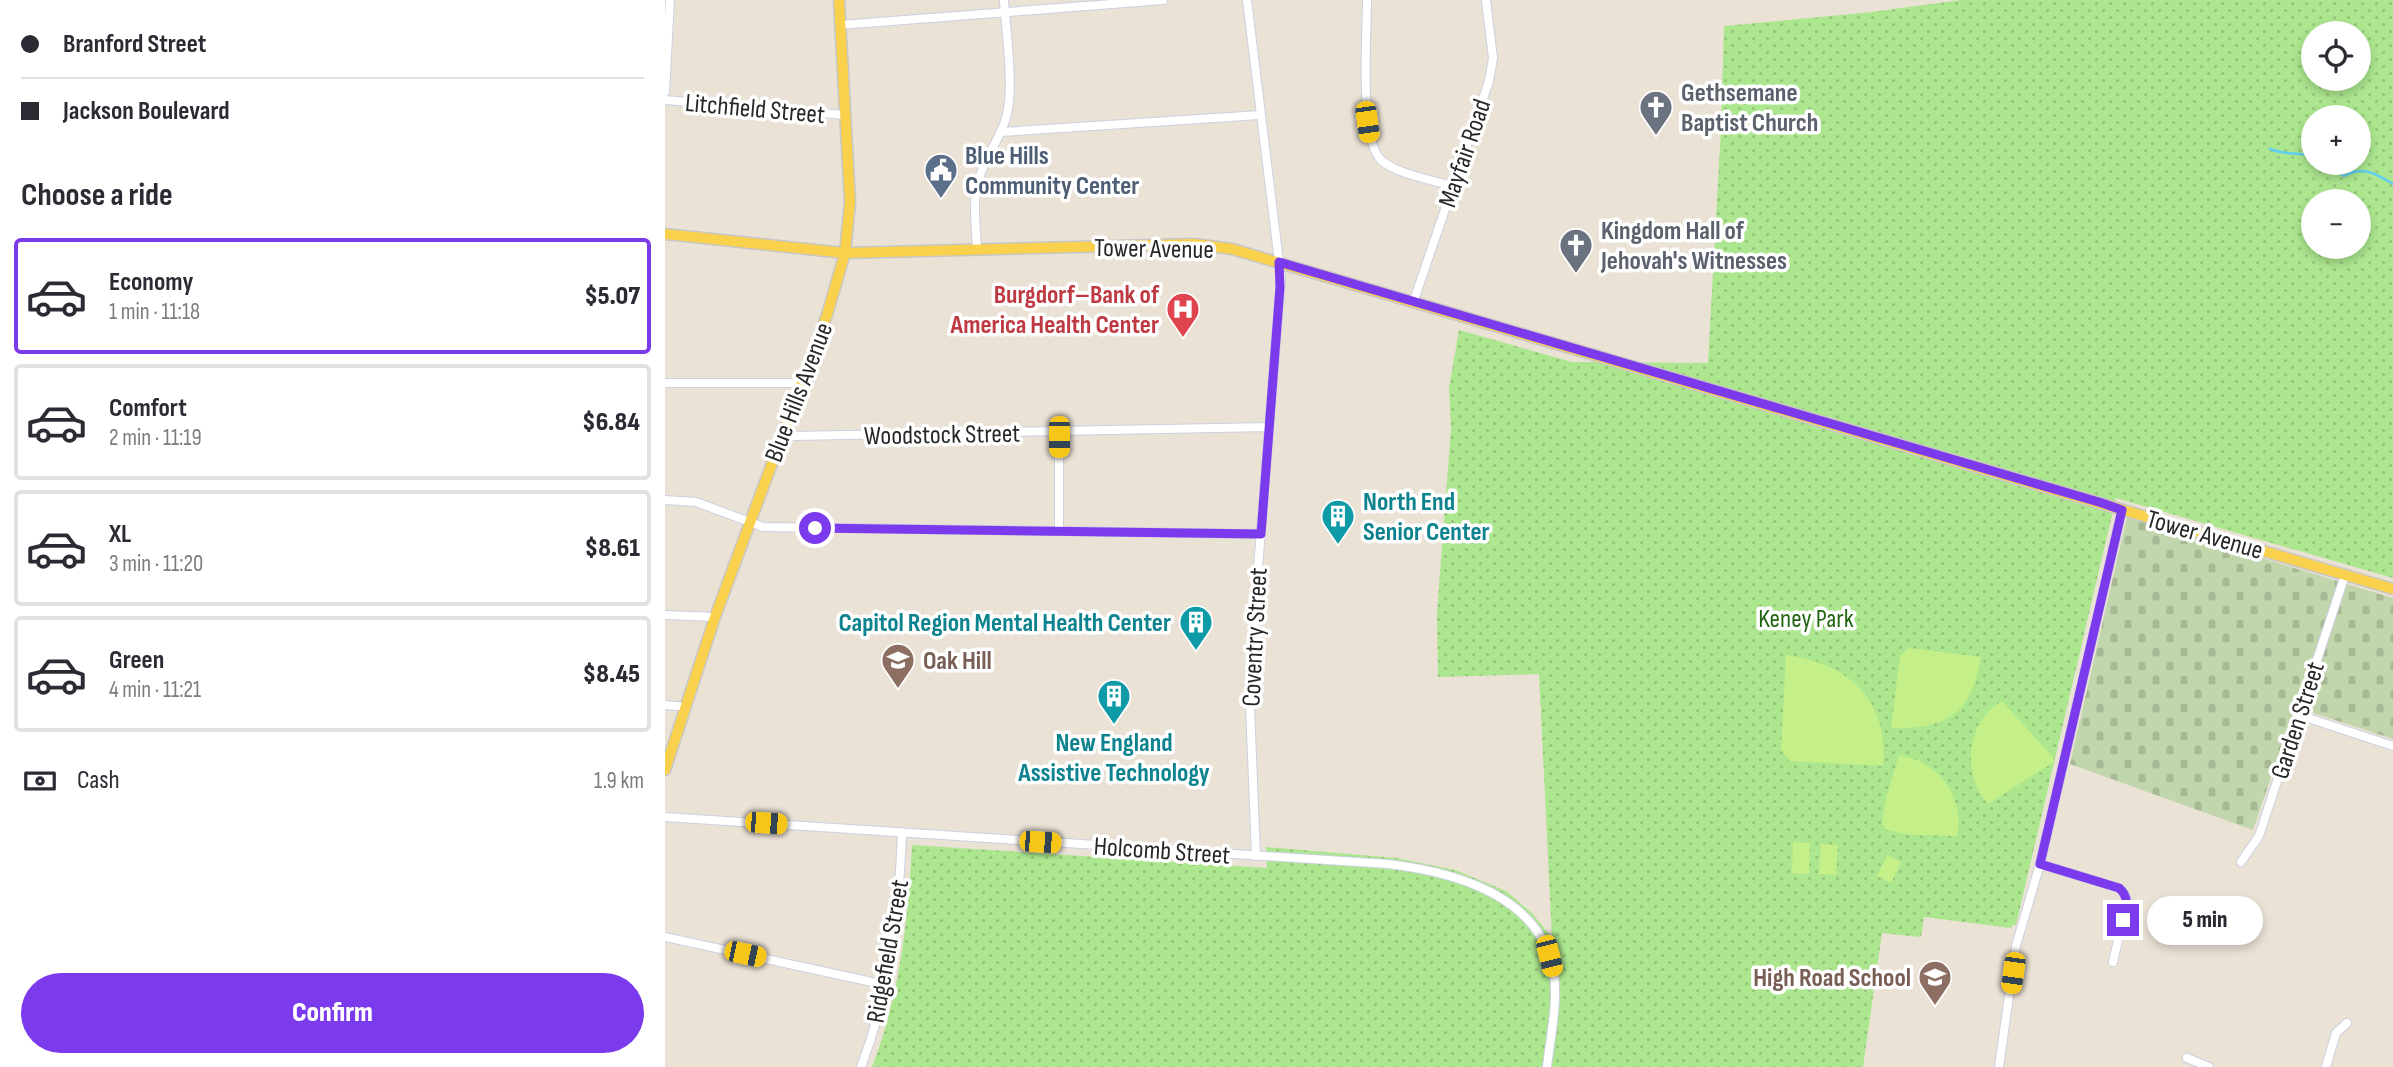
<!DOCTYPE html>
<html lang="en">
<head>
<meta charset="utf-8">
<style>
  :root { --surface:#fff; --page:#f7f7f7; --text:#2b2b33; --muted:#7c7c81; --line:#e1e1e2; --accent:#7c3aed }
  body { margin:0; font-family:"Sofia Sans Condensed",sans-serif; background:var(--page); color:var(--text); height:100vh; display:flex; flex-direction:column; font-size:26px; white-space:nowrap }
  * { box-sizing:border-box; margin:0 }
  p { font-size:23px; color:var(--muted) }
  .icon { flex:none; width:38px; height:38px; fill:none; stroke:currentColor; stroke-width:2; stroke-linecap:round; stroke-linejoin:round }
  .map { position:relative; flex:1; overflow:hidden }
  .side { display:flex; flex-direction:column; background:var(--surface); width:665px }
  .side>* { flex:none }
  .banner { display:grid; align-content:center; height:154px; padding:0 21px; background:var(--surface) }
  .buttons { position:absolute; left:1636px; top:21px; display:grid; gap:14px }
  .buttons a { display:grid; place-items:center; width:70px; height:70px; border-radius:50%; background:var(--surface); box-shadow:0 4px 10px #0003; font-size:35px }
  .end { position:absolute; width:32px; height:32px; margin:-16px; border:9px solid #7c3aed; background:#fff; box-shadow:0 0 0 4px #fff }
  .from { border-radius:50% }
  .bubble { position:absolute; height:49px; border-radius:24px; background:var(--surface); box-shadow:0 4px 10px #0003; font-size:23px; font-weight:800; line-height:49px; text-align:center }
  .car { position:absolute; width:21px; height:42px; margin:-21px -10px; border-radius:9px; box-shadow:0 0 5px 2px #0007; background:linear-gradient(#f5c518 24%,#345 0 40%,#f5c518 0 76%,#345 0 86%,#f5c518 0) }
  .banner b { display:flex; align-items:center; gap:24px; height:66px; font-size:26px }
  .banner b+b { border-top:2px solid var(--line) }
  .banner i { width:18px; height:18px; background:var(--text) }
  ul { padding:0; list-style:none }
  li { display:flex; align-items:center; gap:21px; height:116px; margin:0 14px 10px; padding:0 7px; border:4px solid var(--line); border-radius:7px }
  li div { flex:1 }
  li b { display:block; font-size:26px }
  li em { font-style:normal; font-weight:800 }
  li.current { border-color:var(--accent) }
  li>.icon { width:63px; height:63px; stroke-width:1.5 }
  h2 { padding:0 21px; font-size:32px; line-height:84px }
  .pay { display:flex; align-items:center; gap:18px; height:77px; padding:0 21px; font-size:26px }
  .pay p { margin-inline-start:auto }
  .primary-button { display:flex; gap:14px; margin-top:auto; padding:14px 21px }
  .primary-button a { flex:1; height:80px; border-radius:42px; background:var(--accent); color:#fff; font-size:28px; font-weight:800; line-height:80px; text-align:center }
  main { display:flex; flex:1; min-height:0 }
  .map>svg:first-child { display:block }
</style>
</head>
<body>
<main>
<section class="side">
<div class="banner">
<b><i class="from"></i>Branford Street</b>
<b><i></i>Jackson Boulevard</b>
</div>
<h2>Choose a ride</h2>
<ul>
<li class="current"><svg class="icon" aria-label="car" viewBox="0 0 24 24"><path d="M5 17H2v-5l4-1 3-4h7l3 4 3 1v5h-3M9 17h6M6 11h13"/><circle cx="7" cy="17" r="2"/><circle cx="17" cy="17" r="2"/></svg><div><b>Economy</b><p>1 min · 11:18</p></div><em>$5.07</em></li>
<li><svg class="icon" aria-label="car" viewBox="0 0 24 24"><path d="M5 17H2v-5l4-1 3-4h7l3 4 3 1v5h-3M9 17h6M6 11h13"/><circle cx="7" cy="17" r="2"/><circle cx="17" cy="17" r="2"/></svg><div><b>Comfort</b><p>2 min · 11:19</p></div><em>$6.84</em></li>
<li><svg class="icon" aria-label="car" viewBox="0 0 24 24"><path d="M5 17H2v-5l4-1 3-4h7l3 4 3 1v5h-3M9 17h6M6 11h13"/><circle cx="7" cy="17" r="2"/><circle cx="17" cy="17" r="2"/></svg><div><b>XL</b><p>3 min · 11:20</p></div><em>$8.61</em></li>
<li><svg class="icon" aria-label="car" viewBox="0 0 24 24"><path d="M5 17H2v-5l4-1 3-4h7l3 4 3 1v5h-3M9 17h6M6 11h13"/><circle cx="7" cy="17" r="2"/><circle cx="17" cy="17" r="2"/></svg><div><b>Green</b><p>4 min · 11:21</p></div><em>$8.45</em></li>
</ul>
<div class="pay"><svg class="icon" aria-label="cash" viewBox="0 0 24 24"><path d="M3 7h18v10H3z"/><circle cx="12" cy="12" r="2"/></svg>Cash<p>1.9 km</p></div>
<div class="primary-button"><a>Confirm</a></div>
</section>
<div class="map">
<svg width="1728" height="1067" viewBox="0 0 1728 1067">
  <defs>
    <pattern id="cemetery-stones" width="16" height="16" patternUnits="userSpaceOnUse" patternTransform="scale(1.75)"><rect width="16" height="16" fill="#c1d6ac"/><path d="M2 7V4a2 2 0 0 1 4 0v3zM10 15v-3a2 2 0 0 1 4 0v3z" fill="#a6b894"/></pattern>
    <pattern id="park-dots" width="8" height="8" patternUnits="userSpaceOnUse" patternTransform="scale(1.75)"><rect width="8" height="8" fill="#ace68e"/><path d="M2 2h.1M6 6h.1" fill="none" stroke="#94c57a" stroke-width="1.8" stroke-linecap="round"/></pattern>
  </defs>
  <rect width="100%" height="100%" fill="#ebe2d6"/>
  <path fill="url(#cemetery-stones)" d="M 1462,517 L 1728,598 L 1728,739 L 1630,707 L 1588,830 L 1405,764 Z"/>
  <path fill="url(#park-dots)" fill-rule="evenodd" d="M 1295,0 L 1728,0 L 1728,578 L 1451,498 L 1351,925 L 1347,925 L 1346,928 L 1259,917 L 1256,937 L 1217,933 L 1198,1067 L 207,1067 C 235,995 243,921 247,845 L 602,868 L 601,847 L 732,858 L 790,870 L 841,891 L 867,913 L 887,938 L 874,674 L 773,677 L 772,613 L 786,428 L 784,388 L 794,330 L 907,362 L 1043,363 L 1056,128 L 1059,26 L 1207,12 ZM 1648,33 L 1694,33 L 1694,79 L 1648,79 ZM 1648,117 L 1694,117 L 1694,163 L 1648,163 ZM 1648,201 L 1694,201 L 1694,247 L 1648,247 Z"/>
  <path fill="#c4ef89" d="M 1244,648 L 1316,657 C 1306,715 1282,729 1226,728 L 1235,656 Z
    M 1121,655 C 1183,663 1225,700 1218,766 L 1124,761 L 1116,750 Z
    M 1337,701 L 1389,758 L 1389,762 L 1323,804 C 1296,775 1301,721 1337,701 Z
    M 1234,755 C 1274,761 1300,797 1292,836 L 1246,835 L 1221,830 L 1217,824 L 1221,798 Z
    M 1128,842 L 1145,843 L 1144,874 L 1127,873 Z
    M 1156,844 L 1173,845 L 1171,875 L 1154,874 Z
    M 1222,855 L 1236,862 L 1226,883 L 1212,876 Z"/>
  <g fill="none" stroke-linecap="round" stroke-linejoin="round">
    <path stroke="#61cef6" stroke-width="2.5" d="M 1605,149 C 1619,155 1633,152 1648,156
      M 1660,163 L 1679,176 C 1699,165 1711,174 1728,184"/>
    <defs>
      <path id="minor" d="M 582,0 L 616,278 L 584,681 L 591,856
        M 702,0 C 702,33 694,139 716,160 C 731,174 768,180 787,186
        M 175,25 L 498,0
        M 0,92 L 5,0
        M 0,100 L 180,115
        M 336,132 L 595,115
        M 312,249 C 311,227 307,200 314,179 C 320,156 337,137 342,114 C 349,84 341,32 339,0
        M 748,303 L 824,81 L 828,58 L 821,0
        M 0,383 L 137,383
        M 394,432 L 394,531
        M 118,434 L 129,436 L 604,427
        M 0,500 L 31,502 L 98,527 L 596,534
        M 0,615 L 50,617
        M 0,705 L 21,707
        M 1634,715 L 1728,746
        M 0,817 L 723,864 C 790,872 878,896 889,975 C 893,1005 885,1038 882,1067
        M 1576,862 L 1594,836 L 1680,575
        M 1375,864 L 1454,888 L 1460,894 L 1462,901 L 1448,962
        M 0,937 L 221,985
        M 1522,1058 L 1544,1067
        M 196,1067 C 225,991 234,913 237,832
        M 1334,1067 L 1351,946 L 1375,864 L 1457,510
        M 1661,1067 L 1671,1033 L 1682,1023"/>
      <path id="major" d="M 0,234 L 180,253 L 529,244 L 567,249 L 1728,589
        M 0,770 L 50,617 L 162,315 L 180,253 L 185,202 L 174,0"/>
    </defs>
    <use href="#minor" stroke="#ccd0e1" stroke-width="10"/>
    <use href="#major" stroke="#c7c7c7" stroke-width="13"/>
    <use href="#minor" stroke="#fff" stroke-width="8"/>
    <use href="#major" stroke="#f9d14d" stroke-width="10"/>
  </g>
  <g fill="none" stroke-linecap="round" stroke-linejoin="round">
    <path stroke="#7c3aed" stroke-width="9" d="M 150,528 L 596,534 L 615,287 L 614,262 L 1437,503 L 1457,510 L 1375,864 L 1454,888 C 1465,897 1461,908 1458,920"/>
  </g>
  <defs>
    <symbol id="church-pin" viewBox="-11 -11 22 30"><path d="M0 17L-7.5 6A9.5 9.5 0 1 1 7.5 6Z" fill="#6b7280" stroke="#fff"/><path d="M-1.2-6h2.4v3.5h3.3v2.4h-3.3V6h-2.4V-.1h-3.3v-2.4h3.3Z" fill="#fff"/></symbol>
    <symbol id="civic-pin" viewBox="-11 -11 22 30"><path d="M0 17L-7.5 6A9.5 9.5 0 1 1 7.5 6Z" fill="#5c6f8a" stroke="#fff"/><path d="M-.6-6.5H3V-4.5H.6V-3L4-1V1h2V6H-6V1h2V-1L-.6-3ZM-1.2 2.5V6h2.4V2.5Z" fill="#fff"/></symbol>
    <symbol id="hospital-pin" viewBox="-11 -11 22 30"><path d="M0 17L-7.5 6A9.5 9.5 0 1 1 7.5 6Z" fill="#e0444e" stroke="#fff"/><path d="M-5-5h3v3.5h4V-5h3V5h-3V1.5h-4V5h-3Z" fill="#fff"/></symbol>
    <symbol id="building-pin" viewBox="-11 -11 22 30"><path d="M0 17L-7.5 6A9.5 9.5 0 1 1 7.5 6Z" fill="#0f9aa8" stroke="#fff"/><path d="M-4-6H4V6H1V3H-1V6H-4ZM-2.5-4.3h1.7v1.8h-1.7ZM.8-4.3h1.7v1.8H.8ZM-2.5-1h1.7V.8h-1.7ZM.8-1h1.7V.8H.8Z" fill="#fff"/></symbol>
    <symbol id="school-pin" viewBox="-11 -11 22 30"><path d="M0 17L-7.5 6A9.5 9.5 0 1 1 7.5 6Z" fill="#8d6e63" stroke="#fff"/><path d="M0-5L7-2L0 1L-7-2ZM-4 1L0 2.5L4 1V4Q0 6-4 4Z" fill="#fff"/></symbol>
  </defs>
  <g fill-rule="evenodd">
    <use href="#church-pin" x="972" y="88" width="38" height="52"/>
    <use href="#civic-pin" x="257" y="151" width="38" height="52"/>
    <use href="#church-pin" x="892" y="226" width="38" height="52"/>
    <use href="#hospital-pin" x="499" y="290" width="38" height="52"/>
    <use href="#building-pin" x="654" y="497" width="38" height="52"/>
    <use href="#building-pin" x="512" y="603" width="38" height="52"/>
    <use href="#school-pin" x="214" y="641" width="38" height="52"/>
    <use href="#building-pin" x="430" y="677" width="38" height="52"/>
    <use href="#school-pin" x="1251" y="958" width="38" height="52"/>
  </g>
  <g text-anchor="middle" stroke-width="7" stroke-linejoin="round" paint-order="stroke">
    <g font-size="26" font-weight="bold" fill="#5b616d" stroke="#fff" text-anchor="start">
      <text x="1016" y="101">Gethsemane<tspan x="1016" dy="30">Baptist Church</tspan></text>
      <text x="936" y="239">Kingdom Hall of<tspan x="936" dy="30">Jehovah's Witnesses</tspan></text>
    </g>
    <g font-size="26" fill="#272727" stroke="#fff">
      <text transform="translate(90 108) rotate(5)" y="9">Litchfield Street</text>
      <text transform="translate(799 153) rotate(-71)" y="9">Mayfair Road</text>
      <text transform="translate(489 248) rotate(1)" y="9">Tower Avenue</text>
      <text transform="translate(133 392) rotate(-69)" y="9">Blue Hills Avenue</text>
      <text transform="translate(277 434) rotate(-1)" y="9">Woodstock Street</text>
      <text transform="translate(1540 534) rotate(16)" y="9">Tower Avenue</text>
      <text transform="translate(589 637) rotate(-87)" y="9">Coventry Street</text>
      <text transform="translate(1632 720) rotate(-72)" y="9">Garden Street</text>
      <text transform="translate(497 850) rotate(4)" y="9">Holcomb Street</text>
      <text transform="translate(222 951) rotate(-80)" y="9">Ridgefield Street</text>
    </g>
    <g font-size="26" font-weight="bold" fill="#4e5e75" stroke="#fff" text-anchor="start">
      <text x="300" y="164">Blue Hills<tspan x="300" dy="30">Community Center</tspan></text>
    </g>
    <g font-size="26" font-weight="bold" fill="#be3a42" stroke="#fff" text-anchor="end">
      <text x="494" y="303">Burgdorf–Bank of<tspan x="494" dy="30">America Health Center</tspan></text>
    </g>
    <g font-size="26" font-weight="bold" fill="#0d838f" stroke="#fff" text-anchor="start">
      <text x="698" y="510">North End<tspan x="698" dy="30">Senior Center</tspan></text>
      <text x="506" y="631" text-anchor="end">Capitol Region Mental Health Center</text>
      <text x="449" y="751" text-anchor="middle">New England<tspan x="449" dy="30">Assistive Technology</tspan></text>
    </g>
    <g font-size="26" fill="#256614" stroke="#fff">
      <text x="1141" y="627">Keney Park</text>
    </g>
    <g font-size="26" font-weight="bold" fill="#785e54" stroke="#fff" text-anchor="start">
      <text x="258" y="669">Oak Hill</text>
      <text x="1246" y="986" text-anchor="end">High Road School</text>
    </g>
  </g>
</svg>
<div class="buttons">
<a><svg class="icon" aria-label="locate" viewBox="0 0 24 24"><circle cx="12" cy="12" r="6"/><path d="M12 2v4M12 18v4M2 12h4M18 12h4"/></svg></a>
<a>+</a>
<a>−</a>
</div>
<i class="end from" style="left:150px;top:528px"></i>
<i class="end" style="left:1458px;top:920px"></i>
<div class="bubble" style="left:1482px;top:896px;width:116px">5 min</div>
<i class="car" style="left:702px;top:122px;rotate:172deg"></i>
<i class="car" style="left:394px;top:437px;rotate:180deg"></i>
<i class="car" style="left:101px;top:823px;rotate:94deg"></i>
<i class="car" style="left:375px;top:842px;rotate:94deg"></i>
<i class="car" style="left:80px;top:954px;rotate:102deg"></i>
<i class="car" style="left:884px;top:956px;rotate:166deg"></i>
<i class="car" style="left:1348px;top:973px;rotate:188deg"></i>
</div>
</main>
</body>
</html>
